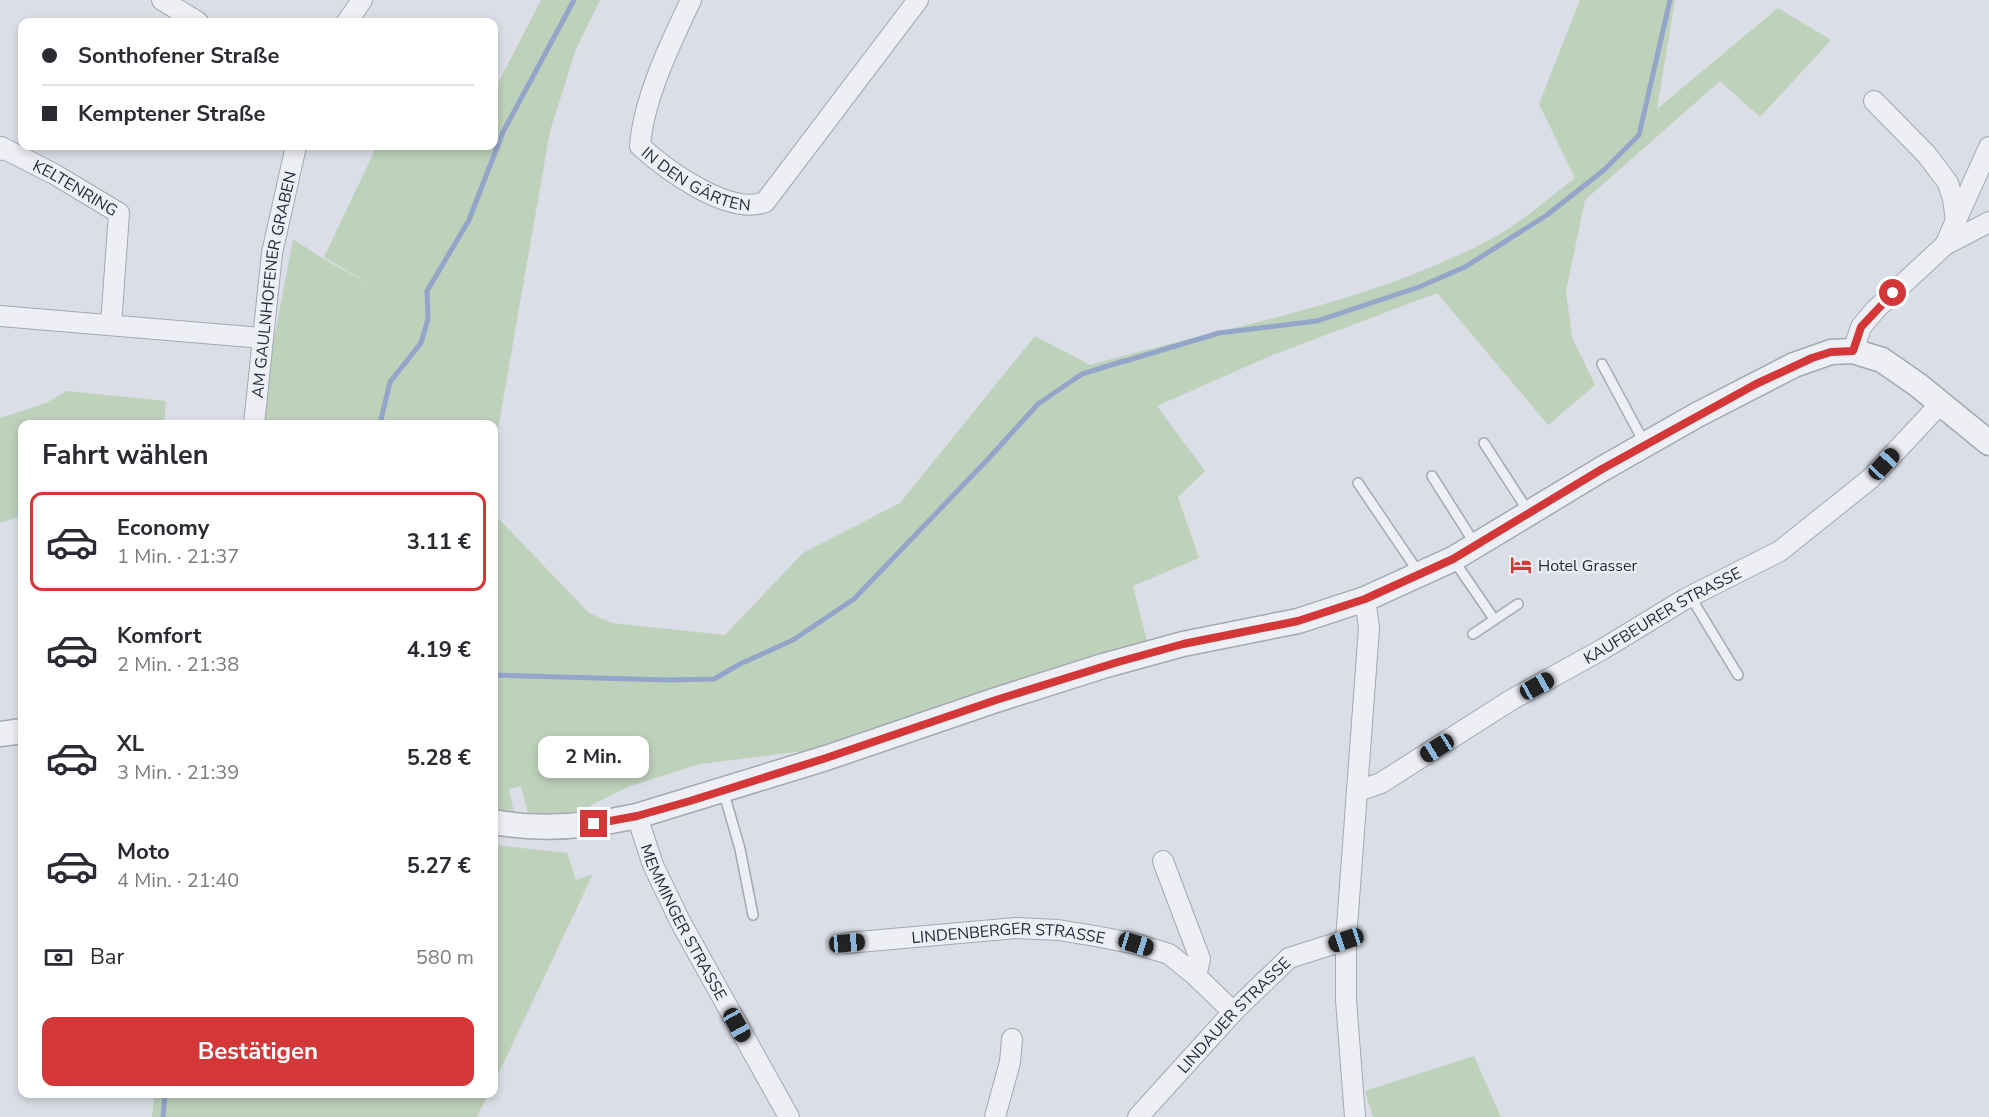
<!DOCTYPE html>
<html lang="de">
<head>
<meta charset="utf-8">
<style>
  :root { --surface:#fff; --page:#f7f7f7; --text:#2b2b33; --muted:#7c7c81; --line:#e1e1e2; --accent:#d43738 }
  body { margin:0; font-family:"Nunito Sans",sans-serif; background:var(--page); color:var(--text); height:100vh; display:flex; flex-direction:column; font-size:22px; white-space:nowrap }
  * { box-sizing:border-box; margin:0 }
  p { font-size:20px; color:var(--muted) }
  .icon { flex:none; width:33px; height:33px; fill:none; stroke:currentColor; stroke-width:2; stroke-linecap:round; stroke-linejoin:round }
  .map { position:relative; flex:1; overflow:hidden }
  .details { position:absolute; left:18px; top:420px; width:480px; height:678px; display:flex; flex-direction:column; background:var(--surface); border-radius:12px; box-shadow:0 3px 9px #0003 }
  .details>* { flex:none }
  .guide { position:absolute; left:18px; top:18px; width:480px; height:132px; border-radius:12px; box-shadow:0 3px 9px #0003; display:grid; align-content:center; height:132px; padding:0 24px; background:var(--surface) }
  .end { position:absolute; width:27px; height:27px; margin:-14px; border:8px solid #d43738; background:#fff; box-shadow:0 0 0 3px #fff }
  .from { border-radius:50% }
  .bubble { position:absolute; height:42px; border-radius:12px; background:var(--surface); box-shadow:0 3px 9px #0003; font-size:20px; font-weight:700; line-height:42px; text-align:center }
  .car { position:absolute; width:18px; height:36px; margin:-18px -9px; border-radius:8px; box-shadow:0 0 4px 2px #0007; background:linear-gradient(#222 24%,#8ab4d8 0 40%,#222 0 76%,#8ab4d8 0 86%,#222 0) }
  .guide b { display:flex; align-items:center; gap:21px; height:57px; font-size:22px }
  .guide b+b { border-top:2px solid var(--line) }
  .guide i { width:15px; height:15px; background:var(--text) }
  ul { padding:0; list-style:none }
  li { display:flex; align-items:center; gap:18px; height:99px; margin:0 12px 9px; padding:0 12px; border:3px solid transparent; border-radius:12px }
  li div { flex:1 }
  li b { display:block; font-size:22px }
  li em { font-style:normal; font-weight:700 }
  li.on { border-color:var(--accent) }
  li>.icon { width:54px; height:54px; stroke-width:1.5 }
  h2 { padding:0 24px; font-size:27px; line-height:72px }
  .pay { display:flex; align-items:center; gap:15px; height:66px; padding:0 24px; font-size:22px }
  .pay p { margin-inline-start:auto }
  .cta { display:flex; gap:12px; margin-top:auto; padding:12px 24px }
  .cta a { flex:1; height:69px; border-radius:12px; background:var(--accent); color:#fff; font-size:24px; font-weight:700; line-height:69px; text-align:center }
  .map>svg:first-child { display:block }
</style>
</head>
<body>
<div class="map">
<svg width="1989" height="1117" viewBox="0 0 1989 1117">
  <rect width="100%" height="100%" fill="#dbdee6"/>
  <path fill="#bed1bb" d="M 541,0 L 600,0 L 576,49 L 550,131 L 494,452 L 494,424 L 264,424 L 269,366 L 293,239 L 322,258 L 376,288 L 324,257 L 377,146 L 494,146 L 494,91 Z
    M 1580,0 L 1675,0 L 1657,109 L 1778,8 L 1831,40 L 1760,117 L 1720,81 L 1585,200 L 1566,291 L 1572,337 L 1595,385 L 1548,425 L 1437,293 L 1270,356 L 1157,406 L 1205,471 L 1178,497 L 1199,558 L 1133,586 L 1147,641 L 813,750 L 700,764 L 630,786 L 591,805 L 589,812 L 528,814 L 521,786 L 509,789 L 514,813 L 494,810 L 494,514 L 589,613 L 612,623 L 725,635 L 803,553 L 900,503 L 1035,336 L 1090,365 C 1227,326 1371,305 1498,235 C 1524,220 1551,196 1575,178 L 1539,104 Z
    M 67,391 L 166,401 L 164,424 L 22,424 L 22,516 L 0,523 L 0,418 L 46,403 Z
    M 494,845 L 567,853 L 576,880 L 593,874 L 494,1083 Z
    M 1474,1056 L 1501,1117 L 1373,1117 L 1365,1091 Z
    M 154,1094 L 488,1094 L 477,1117 L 152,1117 Z"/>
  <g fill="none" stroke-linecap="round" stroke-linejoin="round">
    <path stroke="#93a5c9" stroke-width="5" d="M 1122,362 L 1219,333 L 1317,321 L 1419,287 L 1465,267 L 1547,215 L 1604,170 L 1639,135 L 1670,0
      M 380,424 L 390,382 L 421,343 L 428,319 L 427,291 L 469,220 L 503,132 L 574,0
      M 494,675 L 668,680 L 714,679 L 740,664 L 793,640 L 854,599 L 989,458 L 1038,404 L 1082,374 L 1124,361
      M 163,1117 L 165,1094"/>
    <defs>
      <path id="service" d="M 1602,364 L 1645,444
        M 1484,443 L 1528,511
        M 1432,476 L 1475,544
        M 1358,483 L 1419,573
        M 1453,559 L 1494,619
        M 1690,596 L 1738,675
        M 1473,634 L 1518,604
        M 723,790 L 740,849 L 753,915"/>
      <g id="minor">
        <path d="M 162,0 L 198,22"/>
        <path id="s1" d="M 691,0 C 671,42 643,100 640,146 C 666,170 729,216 765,202 L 918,0"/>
        <path d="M 347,22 L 362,0"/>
        <path d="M 1874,101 L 1927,155 L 1948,183 L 1953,199 L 1956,221"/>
        <path id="s2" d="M 0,150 L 1,147 L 54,174 L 119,213 L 111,325"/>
        <path d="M 1945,245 L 1989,222"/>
        <path d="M 0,316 L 263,338"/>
        <path d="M 1853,351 L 1861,327 L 1876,309 L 1945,245 L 1989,147"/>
        <path id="s3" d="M 254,424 L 272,253 L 296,146"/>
        <path id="s4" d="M 1358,791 L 1381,783 L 1511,700 L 1603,649 L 1685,599 L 1780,551 L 1870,479 L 1941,403"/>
        <path id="s5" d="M 637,816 L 653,865 L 681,923 L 789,1117"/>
        <path d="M 1163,861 L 1200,959 L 1196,976"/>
        <path id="s6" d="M 847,943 L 1016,928 L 1058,930 L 1095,936 L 1136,944 L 1169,954 L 1196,976 L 1233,1012"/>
        <path d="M 995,1117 L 1010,1062 L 1012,1039"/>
        <path id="s7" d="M 1138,1117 L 1233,1012 L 1289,958 L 1346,940"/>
        <path d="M 1355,1117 L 1346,1000 L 1346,940 L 1369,628 L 1365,599"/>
      </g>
      <path id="tertiary" d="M 0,734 L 22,731
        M 494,822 C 541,831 591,826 637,816 L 826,758 L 996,700 L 1103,666 L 1183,644 L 1298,621 L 1365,599 L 1453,559 L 1602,469 L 1697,415 L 1794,365 L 1831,352 L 1853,351 L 1882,360 L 1918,385 L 1989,443"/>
    </defs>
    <use href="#service" stroke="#a4a8b3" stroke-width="12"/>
    <use href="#minor" stroke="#a4a8b3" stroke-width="22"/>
    <use href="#tertiary" stroke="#a4a8b3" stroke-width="27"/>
    <use href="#service" stroke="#eeeff5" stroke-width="9"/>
    <use href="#minor" stroke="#eeeff5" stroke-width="20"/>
    <use href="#tertiary" stroke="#eeeff5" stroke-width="24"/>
  </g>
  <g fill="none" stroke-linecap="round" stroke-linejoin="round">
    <path stroke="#d43738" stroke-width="8" d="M 594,824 L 637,816 L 690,801 L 826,758 L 996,700 L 1118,662 L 1183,644 L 1298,621 L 1365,599 L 1453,559 L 1602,469 L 1756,384 L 1812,358 L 1831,352 L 1853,351 L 1861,327 L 1893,293"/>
  </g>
  <defs>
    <symbol id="hotel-bare" viewBox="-9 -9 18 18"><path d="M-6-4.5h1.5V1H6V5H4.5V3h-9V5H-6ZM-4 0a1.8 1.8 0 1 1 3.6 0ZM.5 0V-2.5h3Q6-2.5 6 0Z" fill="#d43738" stroke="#eaedf4" stroke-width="2.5" paint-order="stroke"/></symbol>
  </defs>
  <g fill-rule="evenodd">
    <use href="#hotel-bare" x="1506" y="550" width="30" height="30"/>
  </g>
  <g text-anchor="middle" stroke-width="5" stroke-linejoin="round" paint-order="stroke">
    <g font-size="16" fill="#242a3d" stroke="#eaedf4">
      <text dy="6" stroke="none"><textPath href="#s1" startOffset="222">IN DEN GÄRTEN</textPath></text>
      <text dy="6" stroke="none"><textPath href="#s2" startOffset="88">KELTENRING</textPath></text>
      <text dy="6" stroke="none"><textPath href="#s3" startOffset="141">AM GAULNHOFENER GRABEN</textPath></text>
      <text dy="6" stroke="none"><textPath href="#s4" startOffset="352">KAUFBEURER STRASSE</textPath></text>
      <text dy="6" stroke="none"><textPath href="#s5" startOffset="116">MEMMINGER STRASSE</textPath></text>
      <text dy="6" stroke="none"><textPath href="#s6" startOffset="162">LINDENBERGER STRASSE</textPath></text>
      <text dy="6" stroke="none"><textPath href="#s7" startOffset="140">LINDAUER STRASSE</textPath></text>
    </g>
    <g font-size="16" fill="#242a3d" stroke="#eaedf4" text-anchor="start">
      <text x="1538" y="571">Hotel Grasser</text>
    </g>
  </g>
</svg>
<i class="end from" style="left:1893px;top:293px"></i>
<i class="end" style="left:594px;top:824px"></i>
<div class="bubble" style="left:538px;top:736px;width:111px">2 Min.</div>
<i class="car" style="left:1884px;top:464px;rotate:43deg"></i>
<i class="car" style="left:1537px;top:686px;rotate:61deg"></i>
<i class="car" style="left:1437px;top:748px;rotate:238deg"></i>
<i class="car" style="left:1346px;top:940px;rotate:252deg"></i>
<i class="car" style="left:847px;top:943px;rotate:85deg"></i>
<i class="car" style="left:1136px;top:944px;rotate:107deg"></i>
<i class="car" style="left:737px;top:1025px;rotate:151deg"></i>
<div class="guide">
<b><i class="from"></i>Sonthofener Straße</b>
<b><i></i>Kemptener Straße</b>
</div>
<section class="details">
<h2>Fahrt wählen</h2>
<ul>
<li class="on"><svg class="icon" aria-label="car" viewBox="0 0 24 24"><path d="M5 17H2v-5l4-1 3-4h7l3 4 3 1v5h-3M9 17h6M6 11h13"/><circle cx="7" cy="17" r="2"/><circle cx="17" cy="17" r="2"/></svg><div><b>Economy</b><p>1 Min. · 21:37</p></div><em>3.11 €</em></li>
<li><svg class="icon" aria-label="car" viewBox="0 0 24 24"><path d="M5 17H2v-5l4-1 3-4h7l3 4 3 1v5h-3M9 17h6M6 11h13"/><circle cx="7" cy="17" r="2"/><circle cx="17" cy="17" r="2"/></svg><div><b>Komfort</b><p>2 Min. · 21:38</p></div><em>4.19 €</em></li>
<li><svg class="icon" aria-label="car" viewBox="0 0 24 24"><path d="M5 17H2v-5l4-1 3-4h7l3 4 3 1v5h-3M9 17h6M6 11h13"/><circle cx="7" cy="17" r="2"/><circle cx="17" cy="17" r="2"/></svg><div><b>XL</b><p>3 Min. · 21:39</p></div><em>5.28 €</em></li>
<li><svg class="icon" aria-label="car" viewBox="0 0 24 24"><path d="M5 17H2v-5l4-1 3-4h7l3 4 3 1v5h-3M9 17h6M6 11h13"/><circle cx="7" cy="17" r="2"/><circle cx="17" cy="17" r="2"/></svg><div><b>Moto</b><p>4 Min. · 21:40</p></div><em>5.27 €</em></li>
</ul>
<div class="pay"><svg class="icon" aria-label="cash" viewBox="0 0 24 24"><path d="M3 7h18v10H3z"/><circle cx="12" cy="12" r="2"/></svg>Bar<p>580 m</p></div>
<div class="cta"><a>Bestätigen</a></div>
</section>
</div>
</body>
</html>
